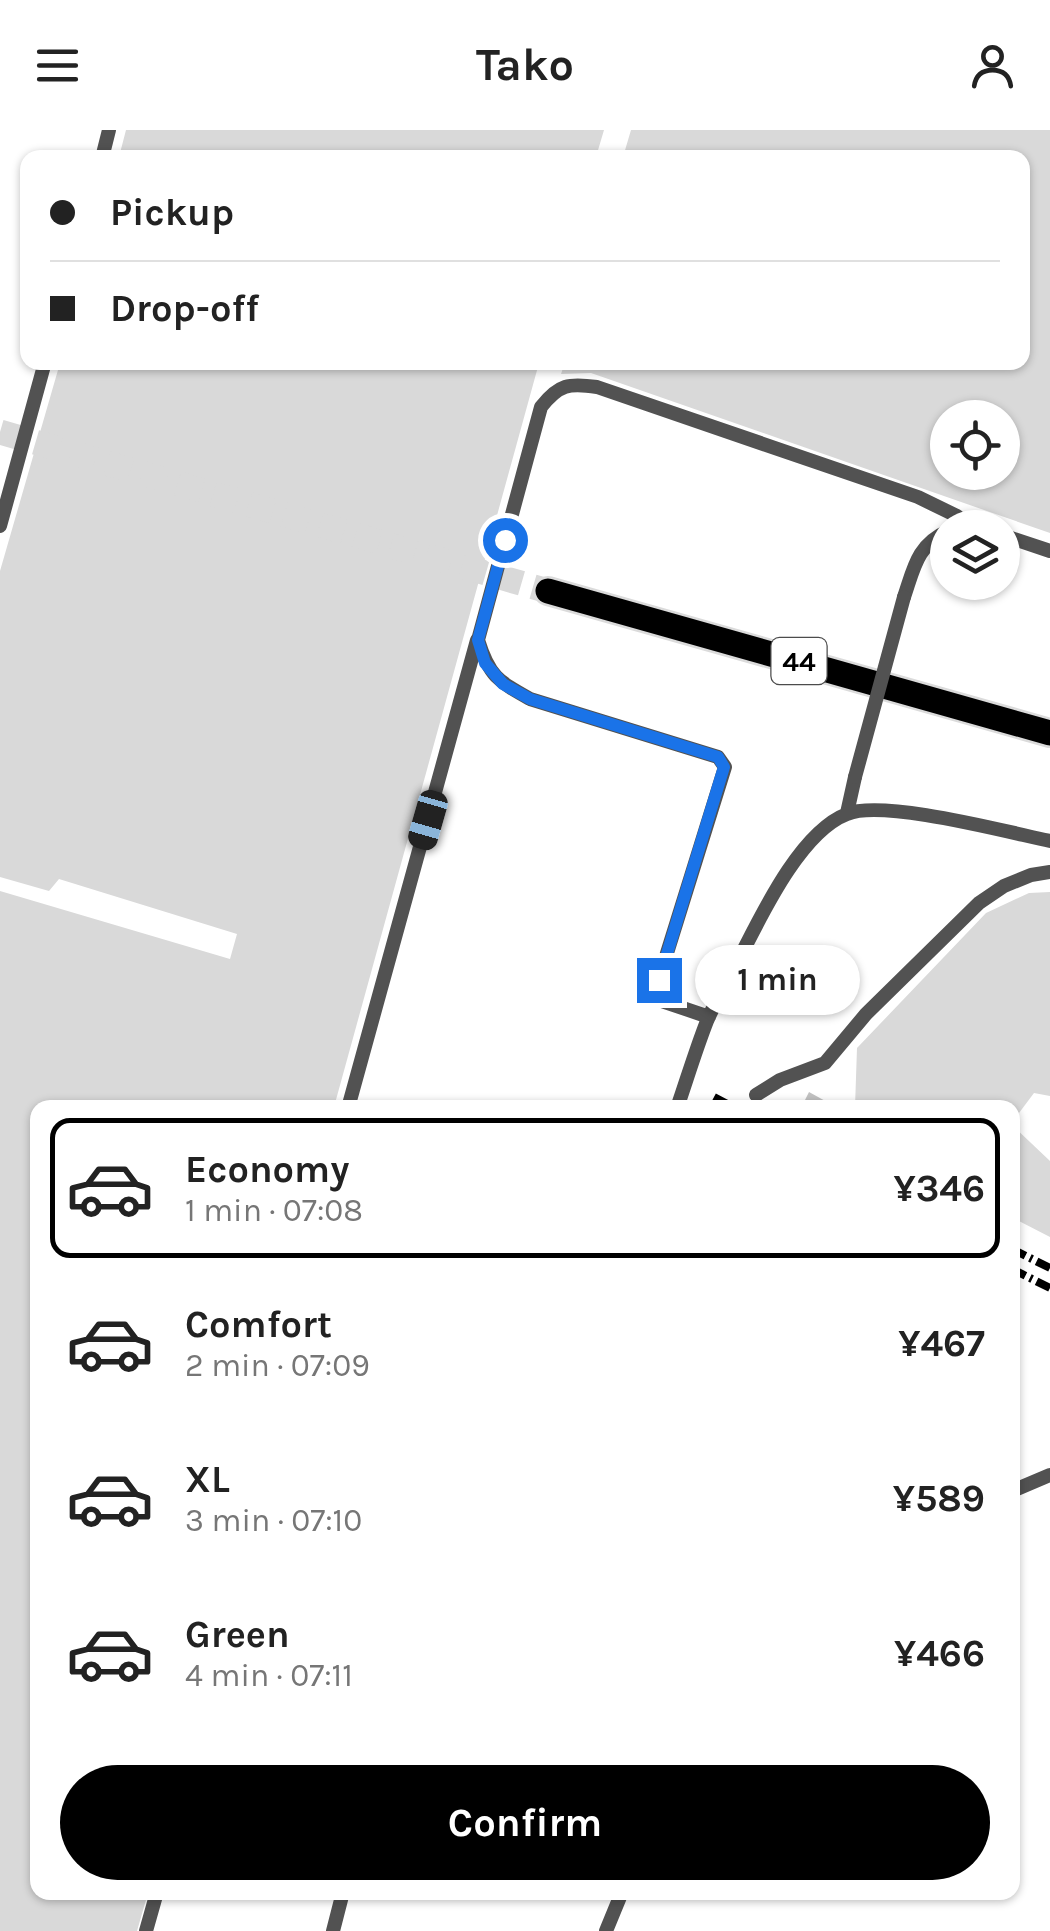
<!DOCTYPE html>
<html lang="en">
<head>
<meta charset="utf-8">
<style>
  :root { --surface:#fff; --page:#f6f6f6; --text:#222; --muted:#767676; --line:#e0e0e0; --accent:#000 }
  body { margin:0; font-family:Karla,sans-serif; background:var(--page); color:var(--text); height:100vh; display:flex; flex-direction:column; font-size:38px; white-space:nowrap }
  * { box-sizing:border-box; margin:0 }
  p { font-size:32px; color:var(--muted) }
  .icon { flex:none; width:55px; height:55px; fill:none; stroke:currentColor; stroke-width:2; stroke-linecap:round; stroke-linejoin:round }
  .map { position:relative; flex:1; overflow:hidden }
  .sheet { position:absolute; left:30px; top:970px; width:990px; height:800px; display:flex; flex-direction:column; background:var(--surface); border-radius:20px; box-shadow:0 2px 8px #0004 }
  .sheet>* { flex:none }
  .hud { position:absolute; left:20px; top:20px; width:1010px; height:220px; border-radius:20px; box-shadow:0 2px 8px #0004; display:grid; align-content:center; height:220px; padding:0 30px; background:var(--surface) }
  .buttons { position:absolute; left:930px; top:270px; display:grid; gap:20px }
  .buttons a { display:grid; place-items:center; width:90px; height:90px; border-radius:50%; background:var(--surface); box-shadow:0 2px 8px #0004; font-size:50px }
  .end { position:absolute; width:45px; height:45px; margin:-22px; border:12px solid #1a73e8; background:#fff; box-shadow:0 0 0 5px #fff }
  .from { border-radius:50% }
  .bubble { position:absolute; height:70px; border-radius:35px; background:var(--surface); box-shadow:0 2px 8px #0004; font-size:32px; font-weight:700; line-height:70px; text-align:center }
  .car { position:absolute; width:30px; height:60px; margin:-30px -15px; border-radius:12px; box-shadow:0 0 8px 2px #0007; background:linear-gradient(#222 24%,#8ab4d8 0 40%,#222 0 76%,#8ab4d8 0 86%,#222 0) }
  .hud b { display:flex; align-items:center; gap:35px; height:95px; font-size:38px }
  .hud b+b { border-top:2px solid var(--line) }
  .hud i { width:25px; height:25px; background:var(--text) }
  ul { padding:18px 0 0; list-style:none }
  li { display:flex; align-items:center; gap:30px; height:140px; margin:0 20px 15px; padding:0 10px; border:5px solid transparent; border-radius:20px }
  li div { flex:1 }
  li b { display:block; font-size:38px }
  li em { font-style:normal; font-weight:700 }
  li.active { border-color:var(--accent) }
  li>.icon { width:90px; height:90px; stroke-width:1.5 }
  .action { display:flex; gap:20px; margin-top:auto; padding:20px 30px }
  .action a { flex:1; height:115px; border-radius:60px; background:var(--accent); color:#fff; font-size:40px; font-weight:700; line-height:115px; text-align:center }
  header { display:flex; justify-content:space-between; align-items:center; height:130px; padding:0 30px; background:var(--surface); font-size:45px; font-weight:700 }
  .map>svg:first-child { display:block }
</style>
</head>
<body>
<header><svg class="icon" aria-label="menu" viewBox="0 0 24 24"><path d="M4 6h16M4 12h16M4 18h16"/></svg>Tako<svg class="icon" aria-label="person" viewBox="0 0 24 24"><circle cx="12" cy="8" r="4"/><path d="M4 21q1-7 8-7t8 7"/></svg></header>
<div class="map">
<svg width="1050" height="1801" viewBox="0 0 1050 1801">
  <rect width="100%" height="100%" fill="#fff"/>
  <path fill="#d9d9d9" fill-rule="evenodd" d="M 126,0 L 604,0 L 596,27 L 119,27 Z
    M 631,0 L 1050,0 L 1050,403 L 591,243 L 561,244 L 565,232 L 1022,232 L 1022,28 L 623,27 ZM 948,288 L 1002,288 L 1002,342 L 948,342 Z
    M 60,233 L 539,233 L 334,977 L 38,978 L 38,1762 L 148,1763 L 137,1801 L 0,1801 L 0,761 L 230,829 L 237,804 L 59,749 L 49,761 L 0,747 L 0,441 Z
    M 1050,762 L 1050,966 L 1034,963 L 1013,991 L 1012,978 L 855,977 L 857,918 L 986,783 L 1029,763 Z
    M 1012,995 L 1050,1031 L 1050,1107 L 1013,1088 Z"/>
  <path fill="#c2c2c2" d="M 809,962 L 838,978 L 801,978 Z"/>
  <g fill="none" stroke-linecap="round" stroke-linejoin="round">
    <path stroke="#d9d9d9" stroke-width="25" stroke-dasharray="25 12" stroke-linecap="butt" d="M 0,302 L 548,461"/>
    <defs>
      <path id="primary" d="M 548,461 L 1050,603"/>
    </defs>
    <use href="#primary" stroke="#dbdbdb" stroke-width="30"/>
    <path stroke="#525252" stroke-width="14" d="M 102,28 L 109,0
      M 0,396 L 45,232
      M 1002,405 L 1050,421
      M 904,467 C 914,438 917,415 948,401
      M 847,683 L 855,647
      M 709,887 L 653,868 L 725,637 L 718,627 L 530,569 C 498,551 489,546 478,510 L 541,277 C 559,254 569,253 597,257 L 918,367 L 957,386 L 968,398
      M 756,965 L 780,950 L 825,933 L 866,884 L 979,773 L 1004,756 L 1031,745 L 1050,742
      M 348,978 L 477,510
      M 677,978 C 687,949 696,919 707,891 C 716,870 728,850 739,829 C 761,786 800,702 847,684 C 883,669 1007,702 1050,711
      M 1012,1361 L 1050,1345
      M 146,1801 L 157,1762
      M 333,1801 L 343,1762
      M 606,1801 L 622,1762"/>
    <use href="#primary" stroke="#000" stroke-width="25"/>
    <path stroke="#000" stroke-width="8" stroke-dasharray="15 5 2.5 5" stroke-linecap="butt" d="M 714,967 L 735,978
      M 1012,1119 L 1050,1138
      M 1012,1139 L 1050,1158"/>
    <path stroke="#525252" stroke-width="14" d="M 855,647 L 904,467"/>
  </g>
  <g fill="none" stroke-linecap="round" stroke-linejoin="round">
    <path stroke="#1a73e8" stroke-width="12" d="M 505,410 L 478,510 L 485,533 L 503,554 L 530,569 L 718,627 L 724,637 L 659,850"/>
  </g>
  <g text-anchor="middle" stroke-width="9" stroke-linejoin="round" paint-order="stroke">
    <rect fill="#fff" stroke="#4c4c4c" stroke-width="2.5" x="771.5" y="508" width="55" height="46" rx="8"/>
    <g font-size="28" font-weight="bold" fill="#000">
      <text x="799" y="541">44</text>
    </g>
  </g>
</svg>
<div class="buttons">
<a><svg class="icon" aria-label="locate" viewBox="0 0 24 24"><circle cx="12" cy="12" r="6"/><path d="M12 2v4M12 18v4M2 12h4M18 12h4"/></svg></a>
<a><svg class="icon" aria-label="layers" viewBox="0 0 24 24"><path d="M12 4l9 5-9 5-9-5zM3 14l9 5 9-5"/></svg></a>
</div>
<i class="end from" style="left:505px;top:410px"></i>
<i class="end" style="left:659px;top:850px"></i>
<div class="bubble" style="left:695px;top:815px;width:165px">1 min</div>
<i class="car" style="left:428px;top:690px;rotate:196deg"></i>
<div class="hud">
<b><i class="from"></i>Pickup</b>
<b><i></i>Drop-off</b>
</div>
<section class="sheet">
<ul>
<li class="active"><svg class="icon" aria-label="car" viewBox="0 0 24 24"><path d="M5 17H2v-5l4-1 3-4h7l3 4 3 1v5h-3M9 17h6M6 11h13"/><circle cx="7" cy="17" r="2"/><circle cx="17" cy="17" r="2"/></svg><div><b>Economy</b><p>1 min · 07:08</p></div><em>¥346</em></li>
<li><svg class="icon" aria-label="car" viewBox="0 0 24 24"><path d="M5 17H2v-5l4-1 3-4h7l3 4 3 1v5h-3M9 17h6M6 11h13"/><circle cx="7" cy="17" r="2"/><circle cx="17" cy="17" r="2"/></svg><div><b>Comfort</b><p>2 min · 07:09</p></div><em>¥467</em></li>
<li><svg class="icon" aria-label="car" viewBox="0 0 24 24"><path d="M5 17H2v-5l4-1 3-4h7l3 4 3 1v5h-3M9 17h6M6 11h13"/><circle cx="7" cy="17" r="2"/><circle cx="17" cy="17" r="2"/></svg><div><b>XL</b><p>3 min · 07:10</p></div><em>¥589</em></li>
<li><svg class="icon" aria-label="car" viewBox="0 0 24 24"><path d="M5 17H2v-5l4-1 3-4h7l3 4 3 1v5h-3M9 17h6M6 11h13"/><circle cx="7" cy="17" r="2"/><circle cx="17" cy="17" r="2"/></svg><div><b>Green</b><p>4 min · 07:11</p></div><em>¥466</em></li>
</ul>
<div class="action"><a>Confirm</a></div>
</section>
</div>
</body>
</html>
